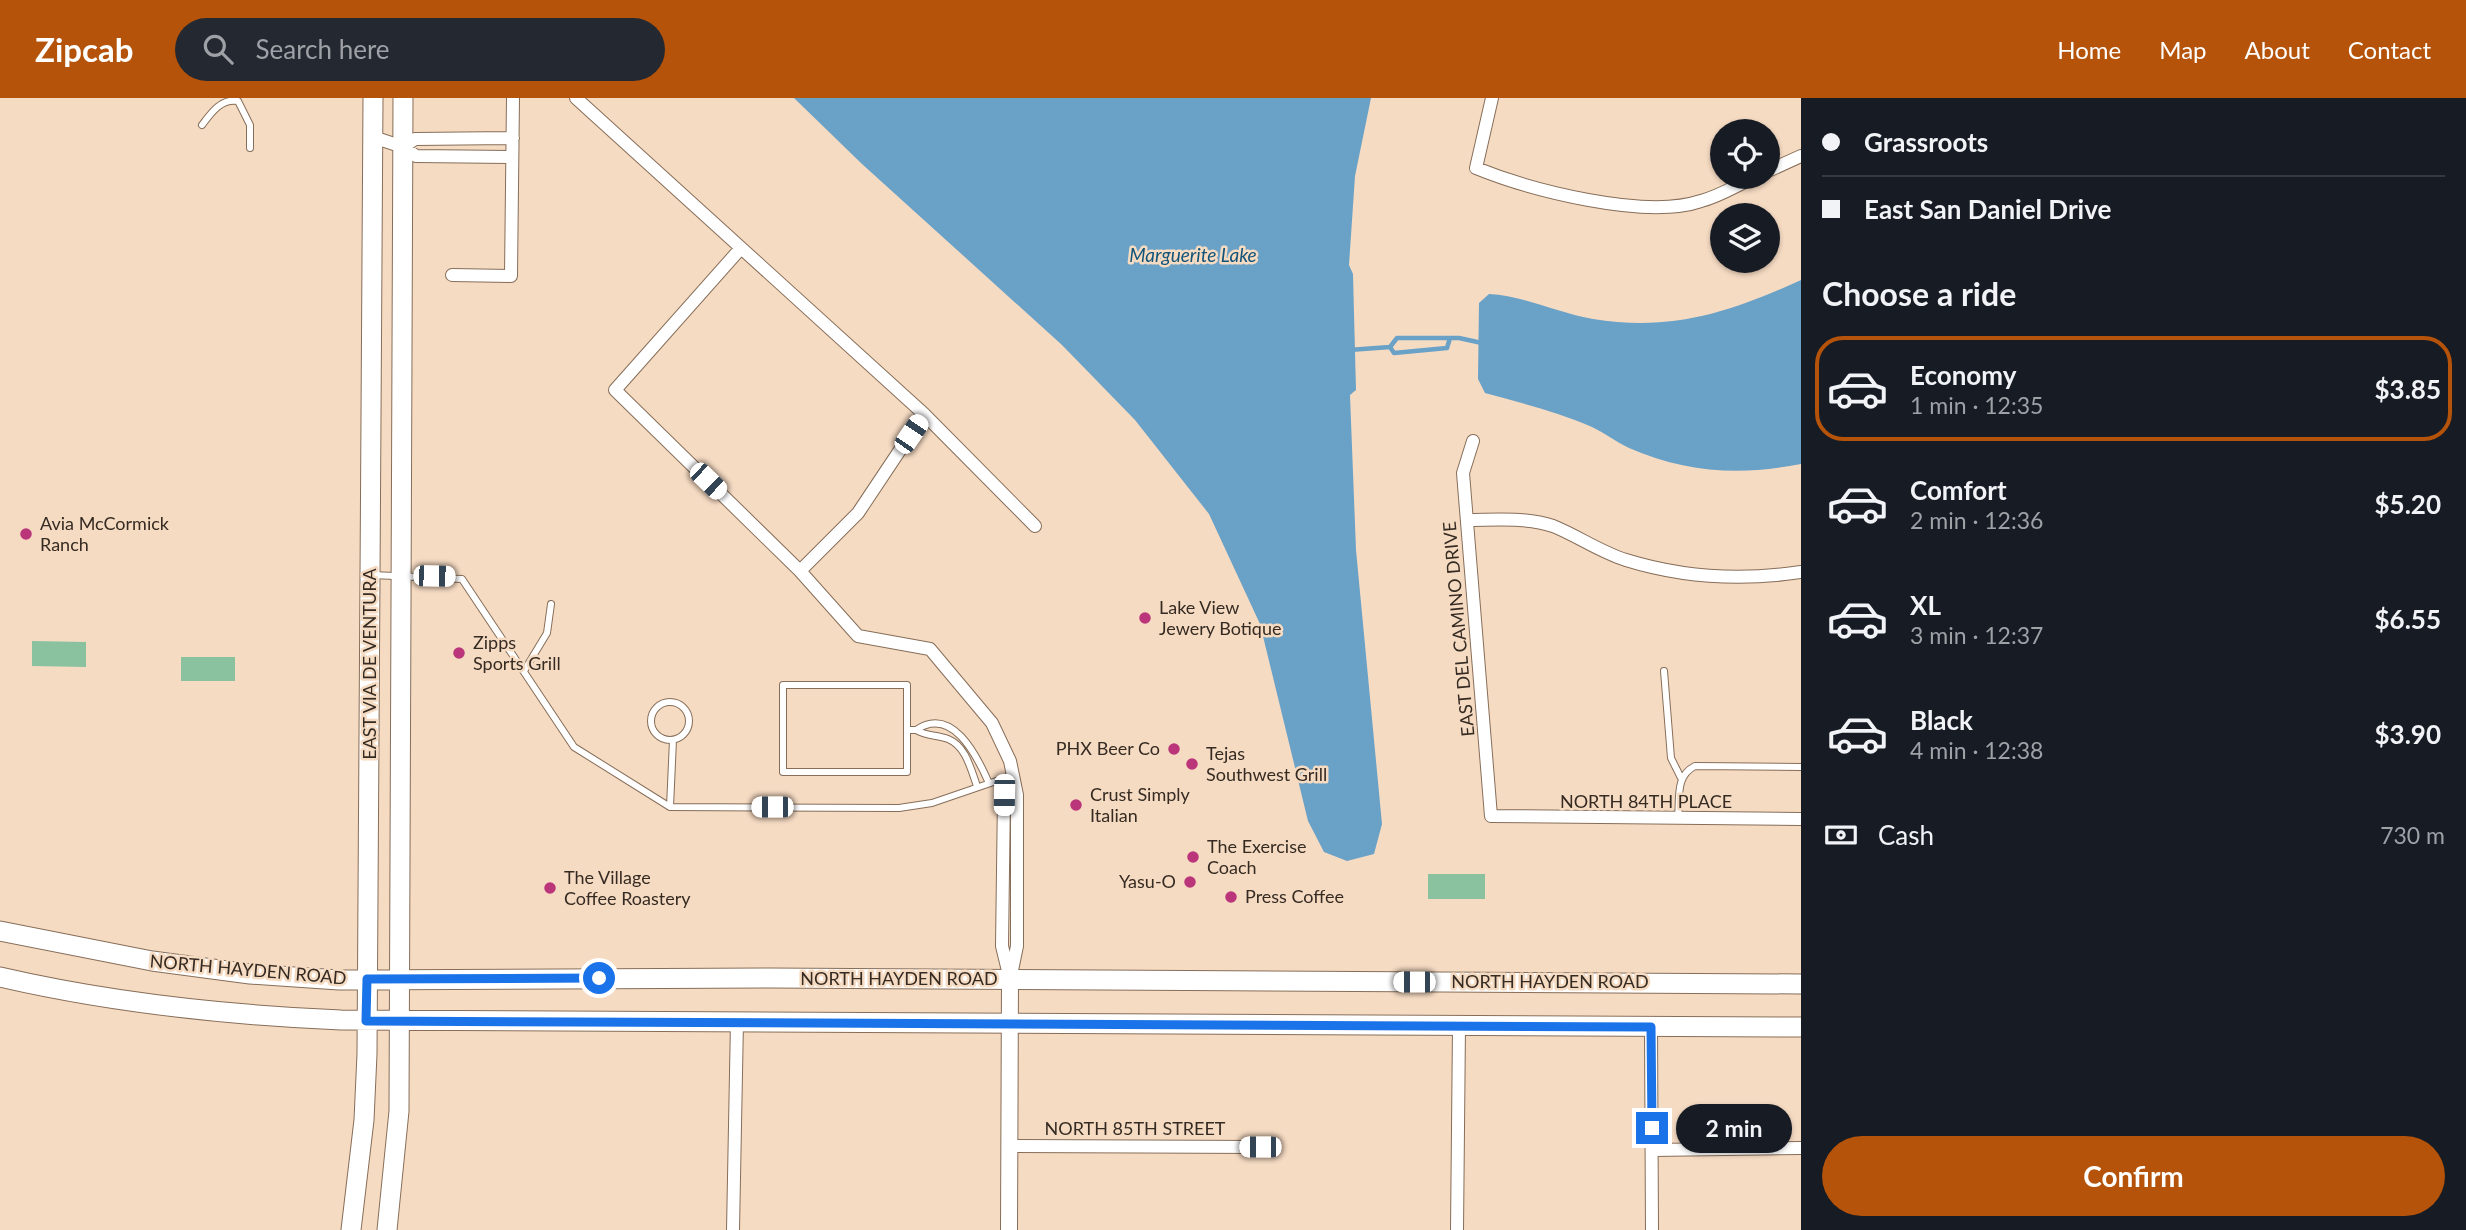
<!DOCTYPE html>
<html lang="en">
<head>
<meta charset="utf-8">
<style>
  :root { --surface:#171b24; --page:#242831; --text:#f1f3f6; --muted:#9ea1a6; --line:#363941; --accent:#b45309 }
  body { margin:0; font-family:Lato,sans-serif; background:var(--page); color:var(--text); height:100vh; display:flex; flex-direction:column; font-size:26px; white-space:nowrap }
  * { box-sizing:border-box; margin:0 }
  p { font-size:23px; color:var(--muted) }
  .icon { flex:none; width:38px; height:38px; fill:none; stroke:currentColor; stroke-width:2; stroke-linecap:round; stroke-linejoin:round }
  .map { position:relative; flex:1; overflow:hidden }
  .sheet { display:flex; flex-direction:column; background:var(--surface); width:665px }
  .sheet>* { flex:none }
  .top-card { display:grid; align-content:center; height:154px; padding:0 21px; background:var(--surface) }
  .buttons { position:absolute; left:1710px; top:21px; display:grid; gap:14px }
  .buttons a { display:grid; place-items:center; width:70px; height:70px; border-radius:50%; background:var(--surface); box-shadow:0 2px 5px #0004; font-size:35px }
  .end { position:absolute; width:32px; height:32px; margin:-16px; border:9px solid #1a73e8; background:#fff; box-shadow:0 0 0 4px #fff }
  .from { border-radius:50% }
  .bubble { position:absolute; height:49px; border-radius:24px; background:var(--surface); box-shadow:0 2px 5px #0004; font-size:23px; font-weight:700; line-height:49px; text-align:center }
  .car { position:absolute; width:21px; height:42px; margin:-21px -10px; border-radius:9px; box-shadow:0 0 5px 2px #0007; background:linear-gradient(#fff 24%,#345 0 40%,#fff 0 76%,#345 0 86%,#fff 0) }
  .top-card b { display:flex; align-items:center; gap:24px; height:66px; font-size:26px }
  .top-card b+b { border-top:2px solid var(--line) }
  .top-card i { width:18px; height:18px; background:var(--text) }
  ul { padding:0; list-style:none }
  li { display:flex; align-items:center; gap:21px; height:105px; margin:0 14px 10px; padding:0 7px; border:4px solid transparent; border-radius:28px }
  li div { flex:1 }
  li b { display:block; font-size:26px }
  li em { font-style:normal; font-weight:700 }
  li.on { border-color:var(--accent) }
  li>.icon { width:63px; height:63px; stroke-width:1.5 }
  h2 { padding:0 21px; font-size:32px; line-height:84px }
  .pay { display:flex; align-items:center; gap:18px; height:77px; padding:0 21px; font-size:26px }
  .pay p { margin-inline-start:auto }
  .button { display:flex; gap:14px; margin-top:auto; padding:14px 21px }
  .button a { flex:1; height:80px; border-radius:42px; background:var(--accent); color:#fff; font-size:28px; font-weight:700; line-height:80px; text-align:center }
  header { display:flex; align-items:center; gap:42px; box-sizing:border-box; height:98px; padding:0 35px; background:var(--accent); color:#fff }
  header strong { font-size:33px }
  nav { display:flex; gap:38px; margin-inline-start:auto; font-size:24px }
  .search { width:490px; height:63px; background:var(--page); display:flex; align-items:center; gap:18px; box-sizing:border-box; padding:0 24px; border-radius:38px; color:var(--muted); font-size:26px }
  main { display:flex; flex:1; min-height:0 }
  .map>svg:first-child { display:block }
</style>
</head>
<body>
<header>
<strong>Zipcab</strong>
<div class="search"><svg class="icon" aria-label="search" viewBox="0 0 24 24"><circle cx="10" cy="10" r="6"/><path d="M15 15l6 6"/></svg>Search here</div>
<nav><a>Home</a><a>Map</a><a>About</a><a>Contact</a></nav>
</header>
<main>
<div class="map">
<svg width="1801" height="1132" viewBox="0 0 1801 1132">
  <rect width="100%" height="100%" fill="#f6dbc3"/>
  <path fill="#8ac19f" d="M 32,543 L 86,544 L 86,569 L 32,568 Z
    M 181,559 L 235,559 L 235,583 L 181,583 Z
    M 1428,776 L 1485,776 L 1485,801 L 1428,801 Z"/>
  <path fill="#6aa1c7" d="M 794,0 L 1371,0 L 1355,78 L 1349,167 L 1353,176 L 1356,292 L 1350,297 L 1356,452 L 1382,726 L 1374,756 L 1347,763 L 1324,754 L 1308,723 L 1260,526 L 1209,416 L 1135,322 L 1062,247 L 862,66 Z
    M 1801,182 L 1801,366 C 1740,378 1687,375 1629,350 C 1616,344 1605,335 1592,329 C 1558,314 1521,305 1485,295 L 1478,281 L 1479,205 L 1489,196 C 1525,198 1558,215 1593,221 C 1672,234 1731,214 1801,182 Z"/>
  <g fill="none" stroke-linecap="round" stroke-linejoin="round">
    <path stroke="#6aa1c7" stroke-width="4.5" d="M 1390,249 L 1394,255 L 1447,250 L 1450,240
      M 1349,252 L 1390,249 L 1397,240 L 1459,240 L 1482,245"/>
    <defs>
      <path id="service" d="M 202,27 C 211,15 221,0 238,3 L 250,27 L 250,50
        M 372,477 L 462,481 L 574,649 L 670,709 L 899,710 L 932,705 L 1011,678
        M 524,573 L 547,535 L 551,506
        M 1664,573 L 1671,660 L 1681,680
        M651 623a19 19 0 1 1 38 0a19 19 0 1 1-38 0Z
        M 907,632 L 907,587 L 783,587 L 783,674 L 907,674 L 907,632 L 916,632
        M 977,688 C 971,672 966,648 948,641 C 937,637 926,638 916,632 C 952,608 976,656 988,683
        M 670,709 L 673,642
        M 1678,720 C 1680,700 1675,678 1695,668 L 1801,669"/>
      <path id="minor" d="M 576,0 L 924,316 L 858,415 L 800,473
        M 1492,0 L 1476,70 C 1530,92 1645,122 1701,103 C 1720,98 1737,87 1755,79
        M 373,39 L 403,49 L 416,58 L 512,59
        M 403,49 L 415,41 L 513,40
        M 1768,73 L 1801,58
        M 741,150 L 615,292 L 800,473 L 858,538 L 930,551 L 992,625 L 1010,663 L 1017,697 L 1017,848 L 1010,882
        M 452,177 L 511,178 L 513,0
        M 924,316 L 1035,428
        M 1473,343 L 1463,375 L 1491,718 L 1801,721
        M 1467,422 C 1495,422 1526,419 1553,428 C 1578,438 1600,454 1626,462 C 1684,480 1741,483 1801,474
        M 1009,877 L 1002,848 L 1004,697 L 1012,677
        M 1651,929 L 1652,1132
        M 1009,1048 L 1260,1049
        M 1652,1052 L 1801,1050
        M 733,1132 L 737,923
        M 1457,1132 L 1459,928"/>
      <path id="tertiary" d="M 1009,1132 L 1010,882"/>
      <path id="secondary" d="M 0,833 L 152,863 L 250,876 L 339,882 L 769,880 L 1801,886
        M 0,879 C 112,905 226,917 341,922 L 1801,929
        M 351,1132 L 364,1022 L 367,956 L 373,0
        M 387,1132 L 399,1013 L 403,0"/>
    </defs>
    <use href="#service" stroke="#866e59" stroke-width="8"/>
    <use href="#minor" stroke="#866e59" stroke-width="14"/>
    <use href="#tertiary" stroke="#866e59" stroke-width="18"/>
    <use href="#secondary" stroke="#866e59" stroke-width="21"/>
    <use href="#service" stroke="#fff" stroke-width="6"/>
    <use href="#minor" stroke="#fff" stroke-width="12"/>
    <use href="#tertiary" stroke="#fff" stroke-width="16"/>
    <use href="#secondary" stroke="#fff" stroke-width="19"/>
  </g>
  <g fill="none" stroke-linecap="round" stroke-linejoin="round">
    <path stroke="#1a73e8" stroke-width="9" d="M 599,880 L 367,881 L 366,923 L 1651,929 L 1652,1030"/>
  </g>
  <g fill="#ba357a" stroke="#f6dbc3" stroke-width="2.5">
    <circle cx="26" cy="436" r="7"/>
    <circle cx="1145" cy="520" r="7"/>
    <circle cx="459" cy="555" r="7"/>
    <circle cx="1174" cy="651" r="7"/>
    <circle cx="1192" cy="666" r="7"/>
    <circle cx="1076" cy="707" r="7"/>
    <circle cx="1193" cy="759" r="7"/>
    <circle cx="1190" cy="784" r="7"/>
    <circle cx="550" cy="790" r="7"/>
    <circle cx="1231" cy="799" r="7"/>
  </g>
  <g text-anchor="middle" stroke-width="5" stroke-linejoin="round" paint-order="stroke">
    <g font-size="18" fill="#352b22" stroke="#f6dbc3" text-anchor="start">
      <text x="40" y="432">Avia McCormick<tspan x="40" dy="21">Ranch</tspan></text>
      <text x="1159" y="516">Lake View<tspan x="1159" dy="21">Jewery Botique</tspan></text>
      <text x="473" y="551">Zipps<tspan x="473" dy="21">Sports Grill</tspan></text>
      <text x="1160" y="657" text-anchor="end">PHX Beer Co</text>
      <text x="1206" y="662">Tejas<tspan x="1206" dy="21">Southwest Grill</tspan></text>
      <text x="1090" y="703">Crust Simply<tspan x="1090" dy="21">Italian</tspan></text>
      <text x="1207" y="755">The Exercise<tspan x="1207" dy="21">Coach</tspan></text>
      <text x="564" y="786">The Village<tspan x="564" dy="21">Coffee Roastery</tspan></text>
      <text x="1176" y="790" text-anchor="end">Yasu-O</text>
      <text x="1245" y="805">Press Coffee</text>
    </g>
    <g font-size="18" fill="#352b22" stroke="#f6dbc3">
      <text transform="translate(1459 531) rotate(-95)" y="6">EAST DEL CAMINO DRIVE</text>
      <text transform="translate(370 566) rotate(-90)" y="6">EAST VIA DE VENTURA</text>
      <text x="1646" y="710">NORTH 84TH PLACE</text>
      <text transform="translate(248 872) rotate(5)" y="6">NORTH HAYDEN ROAD</text>
      <text x="899" y="887">NORTH HAYDEN ROAD</text>
      <text x="1550" y="890">NORTH HAYDEN ROAD</text>
      <text x="1135" y="1037">NORTH 85TH STREET</text>
    </g>
    <g font-size="19" font-style="italic" fill="#115379" stroke="#f6dbc3">
      <text x="1193" y="164">Marguerite Lake</text>
    </g>
  </g>
</svg>
<div class="buttons">
<a><svg class="icon" aria-label="locate" viewBox="0 0 24 24"><circle cx="12" cy="12" r="6"/><path d="M12 2v4M12 18v4M2 12h4M18 12h4"/></svg></a>
<a><svg class="icon" aria-label="layers" viewBox="0 0 24 24"><path d="M12 4l9 5-9 5-9-5zM3 14l9 5 9-5"/></svg></a>
</div>
<i class="end from" style="left:599px;top:880px"></i>
<i class="end" style="left:1652px;top:1030px"></i>
<div class="bubble" style="left:1676px;top:1006px;width:116px">2 min</div>
<i class="car" style="left:911px;top:336px;rotate:34deg"></i>
<i class="car" style="left:708px;top:383px;rotate:134deg"></i>
<i class="car" style="left:434px;top:478px;rotate:91deg"></i>
<i class="car" style="left:1004px;top:697px;rotate:181deg"></i>
<i class="car" style="left:772px;top:709px;rotate:270deg"></i>
<i class="car" style="left:1414px;top:884px;rotate:270deg"></i>
<i class="car" style="left:1260px;top:1049px;rotate:270deg"></i>
</div>
<section class="sheet">
<div class="top-card">
<b><i class="from"></i>Grassroots</b>
<b><i></i>East San Daniel Drive</b>
</div>
<h2>Choose a ride</h2>
<ul>
<li class="on"><svg class="icon" aria-label="car" viewBox="0 0 24 24"><path d="M5 17H2v-5l4-1 3-4h7l3 4 3 1v5h-3M9 17h6M6 11h13"/><circle cx="7" cy="17" r="2"/><circle cx="17" cy="17" r="2"/></svg><div><b>Economy</b><p>1 min · 12:35</p></div><em>$3.85</em></li>
<li><svg class="icon" aria-label="car" viewBox="0 0 24 24"><path d="M5 17H2v-5l4-1 3-4h7l3 4 3 1v5h-3M9 17h6M6 11h13"/><circle cx="7" cy="17" r="2"/><circle cx="17" cy="17" r="2"/></svg><div><b>Comfort</b><p>2 min · 12:36</p></div><em>$5.20</em></li>
<li><svg class="icon" aria-label="car" viewBox="0 0 24 24"><path d="M5 17H2v-5l4-1 3-4h7l3 4 3 1v5h-3M9 17h6M6 11h13"/><circle cx="7" cy="17" r="2"/><circle cx="17" cy="17" r="2"/></svg><div><b>XL</b><p>3 min · 12:37</p></div><em>$6.55</em></li>
<li><svg class="icon" aria-label="car" viewBox="0 0 24 24"><path d="M5 17H2v-5l4-1 3-4h7l3 4 3 1v5h-3M9 17h6M6 11h13"/><circle cx="7" cy="17" r="2"/><circle cx="17" cy="17" r="2"/></svg><div><b>Black</b><p>4 min · 12:38</p></div><em>$3.90</em></li>
</ul>
<div class="pay"><svg class="icon" aria-label="cash" viewBox="0 0 24 24"><path d="M3 7h18v10H3z"/><circle cx="12" cy="12" r="2"/></svg>Cash<p>730 m</p></div>
<div class="button"><a>Confirm</a></div>
</section>
</main>
</body>
</html>
